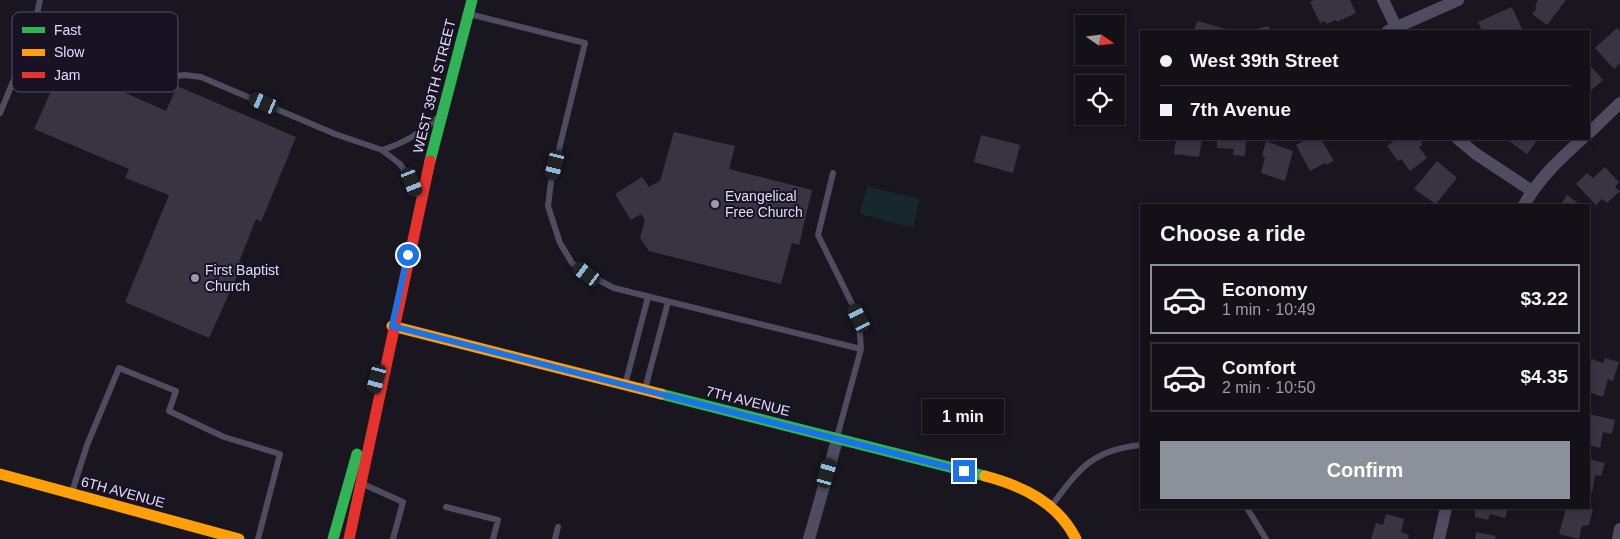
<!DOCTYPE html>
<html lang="en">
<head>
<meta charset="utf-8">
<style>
  :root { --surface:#131018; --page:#1c1921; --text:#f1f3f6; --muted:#9d9da2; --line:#323037; --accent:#8c9099 }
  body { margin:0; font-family:Helvetica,sans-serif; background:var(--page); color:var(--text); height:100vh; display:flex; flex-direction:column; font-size:19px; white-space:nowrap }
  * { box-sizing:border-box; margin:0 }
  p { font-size:16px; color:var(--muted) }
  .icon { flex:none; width:28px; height:28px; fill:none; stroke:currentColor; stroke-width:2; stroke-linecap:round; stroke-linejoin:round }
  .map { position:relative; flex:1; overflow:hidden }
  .details { position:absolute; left:1140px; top:204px; width:450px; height:305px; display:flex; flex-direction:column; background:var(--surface); border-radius:0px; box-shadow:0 2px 8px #0003,0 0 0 1px var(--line) }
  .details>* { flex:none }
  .guide { position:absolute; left:1140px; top:30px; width:450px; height:110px; border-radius:0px; box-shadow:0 2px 8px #0003,0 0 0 1px var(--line); display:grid; align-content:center; height:110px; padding:0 20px; background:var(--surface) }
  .needle { width:32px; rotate:104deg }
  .fabs { position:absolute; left:1075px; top:15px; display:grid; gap:10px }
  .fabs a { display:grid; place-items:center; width:50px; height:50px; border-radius:0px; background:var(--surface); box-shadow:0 2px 8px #0003,0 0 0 1px var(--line); font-size:25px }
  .end { position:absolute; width:22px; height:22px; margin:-11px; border:6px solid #1a73e8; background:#fff; box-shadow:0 0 0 2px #fff }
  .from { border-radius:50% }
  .bubble { position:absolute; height:35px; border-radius:0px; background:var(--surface); box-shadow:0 2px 8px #0003,0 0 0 1px var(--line); font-size:16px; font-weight:800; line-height:35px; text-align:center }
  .car { position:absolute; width:15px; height:30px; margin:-15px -8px; border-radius:6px; box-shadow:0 0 4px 1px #0007; background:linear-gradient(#222 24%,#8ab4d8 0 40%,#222 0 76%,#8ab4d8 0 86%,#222 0) }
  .guide b { display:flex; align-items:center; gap:18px; height:48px; font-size:19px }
  .guide b+b { border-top:1px solid var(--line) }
  .guide i { width:12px; height:12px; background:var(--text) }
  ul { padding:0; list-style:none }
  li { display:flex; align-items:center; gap:15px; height:70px; margin:0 10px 8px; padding:0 10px; border:2px solid var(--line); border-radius:0px }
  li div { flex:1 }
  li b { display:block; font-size:19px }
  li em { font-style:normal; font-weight:800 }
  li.current { border-color:var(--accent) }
  li>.icon { width:45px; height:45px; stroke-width:1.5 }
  h2 { padding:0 20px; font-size:22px; line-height:60px }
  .action { display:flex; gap:10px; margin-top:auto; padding:10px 20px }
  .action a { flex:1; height:58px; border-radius:0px; background:var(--accent); color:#fff; font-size:20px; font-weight:800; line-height:58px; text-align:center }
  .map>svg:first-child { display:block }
</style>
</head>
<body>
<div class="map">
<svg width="1620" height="539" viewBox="0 0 1620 539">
  <rect width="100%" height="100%" fill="#191620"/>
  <path fill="#16282c" d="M 867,186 L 920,199 L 913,228 L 860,214 Z"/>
  <path fill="#393442" d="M 1314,0 L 1350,0 L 1356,13 L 1337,22 L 1336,20 L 1327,24 L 1325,21 L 1320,23 L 1310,2 Z
    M 1538,0 L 1566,0 L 1547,25 L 1532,14 L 1537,8 L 1535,7 Z
    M 1512,7 L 1522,29 L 1517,31 L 1482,31 L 1478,22 Z
    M 1197,21 L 1230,30 L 1229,31 L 1194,31 Z
    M 1268,26 L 1270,31 L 1249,31 Z
    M 1617,28 L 1620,31 L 1620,63 L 1614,69 L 1595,48 Z
    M 1589,64 L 1603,80 L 1589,92 Z
    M 63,65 L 166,111 L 177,86 L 296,137 L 261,222 L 256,219 L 239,262 L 243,263 L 209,338 L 125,302 L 169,195 L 125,178 L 129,169 L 34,129 Z
    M 674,132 L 735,146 L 729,169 L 812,190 L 799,245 L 792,243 L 781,284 L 649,251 L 640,238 L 645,220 L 641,214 L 631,220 L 615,194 L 642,177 L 649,187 L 660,181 Z
    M 981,135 L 1020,145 L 1013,173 L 974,162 Z
    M 1176,139 L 1202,139 L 1199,157 L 1174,154 Z
    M 1217,139 L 1253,139 L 1253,141 L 1246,141 L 1245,156 L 1233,155 L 1234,149 L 1217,148 Z
    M 1307,139 L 1321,139 L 1334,161 L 1326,165 L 1325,163 L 1310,171 L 1296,145 Z
    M 1397,139 L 1419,139 L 1423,144 L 1419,147 L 1427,158 L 1410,171 L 1401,159 L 1398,161 L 1387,146 Z
    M 1506,139 L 1538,139 L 1527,154 Z
    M 1266,141 L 1293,151 L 1285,181 L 1261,173 L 1265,157 L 1262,156 Z
    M 1437,161 L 1457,178 L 1436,204 L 1414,189 Z
    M 1605,167 L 1619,182 L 1615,187 L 1620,191 L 1607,203 L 1602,199 L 1596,205 L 1576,184 L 1587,173 L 1593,178 Z
    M 1567,195 L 1581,205 L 1565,205 L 1562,203 Z
    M 1605,358 L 1619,362 L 1613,381 L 1608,379 L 1603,397 L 1589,392 L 1589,369 L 1592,359 L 1603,363 Z
    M 1589,414 L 1615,420 L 1612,434 L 1603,432 L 1600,448 L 1589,445 Z
    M 1589,459 L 1605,463 L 1601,476 L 1595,475 L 1592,493 L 1589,492 Z
    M 1475,508 L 1508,508 L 1505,518 L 1490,514 L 1488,520 L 1475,517 Z
    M 1566,508 L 1593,509 L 1589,525 L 1582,526 L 1579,539 L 1559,534 Z
    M 1386,514 L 1404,519 L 1401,532 L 1409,535 L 1408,539 L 1371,539 L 1376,523 L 1383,525 Z
    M 1476,532 L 1496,536 L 1495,539 L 1475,539 Z"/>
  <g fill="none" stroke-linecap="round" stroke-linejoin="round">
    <path stroke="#504c5f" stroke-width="6" d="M 469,14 L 585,43 L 551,182 L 548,206 L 560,243 L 572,263 L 587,274 L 614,288 L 861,349
      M 32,36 L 140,80 L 185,75 L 201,77 L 335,134 L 382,150 L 400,164 L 412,182 L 417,194
      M 0,113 L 32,36 L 40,0
      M 382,150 C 404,143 419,134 436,119
      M 833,173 L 818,235 L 859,318 L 861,349 L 837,437
      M 625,385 L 648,297
      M 645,389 L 668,302
      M 363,484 L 403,502 L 393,539
      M 72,492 L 87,445 L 119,368 L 176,391 L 169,411 L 224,437 L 280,454 L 258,539
      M 1052,505 C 1080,468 1092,450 1141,445
      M 446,507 L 498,520 L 493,539
      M 1247,508 L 1266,539
      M 555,539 L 558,527"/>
    <path stroke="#504c5f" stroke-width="12" d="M 1383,0 L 1398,31
      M 1388,31 L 1458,0
      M 1589,133 L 1620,103
      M 1458,139 L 1476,154 L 1532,191
      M 1524,205 C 1539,178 1560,159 1582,139
      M 809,539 L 837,440
      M 1439,539 L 1446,508
      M 1618,539 L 1620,529"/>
    <path stroke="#30b455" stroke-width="11" d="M 430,161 L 472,0
      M 661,394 L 985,476
      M 333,539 L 357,454"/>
    <path stroke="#ff9f0a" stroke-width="11" d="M 392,326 L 661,394
      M 0,474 L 239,539
      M 985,476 C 1023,486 1058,503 1076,539"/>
    <path stroke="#e5322d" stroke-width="11" d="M 349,539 L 430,161"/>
  </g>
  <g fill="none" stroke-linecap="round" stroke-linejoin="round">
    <path stroke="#1a73e8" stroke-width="6" d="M 408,255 L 392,326 L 964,471"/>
  </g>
  <g fill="#9c96ae" stroke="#181224" stroke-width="2">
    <circle cx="715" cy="204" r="5"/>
    <circle cx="195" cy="278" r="5"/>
  </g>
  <g text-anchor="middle" stroke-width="4" stroke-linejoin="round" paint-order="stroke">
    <g font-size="14" fill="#e3dbfa" stroke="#181224">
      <text transform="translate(434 86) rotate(-76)" y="5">WEST 39TH STREET</text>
      <text transform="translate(748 401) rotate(14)" y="5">7TH AVENUE</text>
      <text transform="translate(123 492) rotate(15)" y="5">6TH AVENUE</text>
    </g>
    <g font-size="14" fill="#e3dbfa" stroke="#181224" text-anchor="start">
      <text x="725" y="201">Evangelical<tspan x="725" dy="16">Free Church</tspan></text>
      <text x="205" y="275">First Baptist<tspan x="205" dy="16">Church</tspan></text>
    </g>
  </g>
  <rect x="12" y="12" width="166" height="80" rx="8" fill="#181224" stroke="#554e64" stroke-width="1"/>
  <rect x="22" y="27" width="23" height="6" fill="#30b455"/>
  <rect x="22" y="49" width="23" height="7" fill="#ff9f0a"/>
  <rect x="22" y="72" width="23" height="6" fill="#e5322d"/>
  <g font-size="14" fill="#e3dbfa">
    <text x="54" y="35">Fast</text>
    <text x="54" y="57">Slow</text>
    <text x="54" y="80">Jam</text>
  </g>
</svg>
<div class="fabs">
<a><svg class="needle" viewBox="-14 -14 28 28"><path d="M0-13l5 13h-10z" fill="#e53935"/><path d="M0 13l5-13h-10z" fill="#9d9da2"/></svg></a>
<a><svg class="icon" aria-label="locate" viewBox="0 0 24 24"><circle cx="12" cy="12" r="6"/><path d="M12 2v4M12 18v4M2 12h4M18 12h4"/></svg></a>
</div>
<i class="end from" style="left:408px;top:255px"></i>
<i class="end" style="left:964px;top:471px"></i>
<div class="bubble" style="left:922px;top:399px;width:82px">1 min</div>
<i class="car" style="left:264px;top:103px;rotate:293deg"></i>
<i class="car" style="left:555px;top:165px;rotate:194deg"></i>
<i class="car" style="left:412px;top:182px;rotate:158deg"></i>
<i class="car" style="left:587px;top:274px;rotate:306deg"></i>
<i class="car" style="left:859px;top:318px;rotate:333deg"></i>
<i class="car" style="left:377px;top:379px;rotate:195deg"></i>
<i class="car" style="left:827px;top:473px;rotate:16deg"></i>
<div class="guide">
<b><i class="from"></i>West 39th Street</b>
<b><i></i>7th Avenue</b>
</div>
<section class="details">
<h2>Choose a ride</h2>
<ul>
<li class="current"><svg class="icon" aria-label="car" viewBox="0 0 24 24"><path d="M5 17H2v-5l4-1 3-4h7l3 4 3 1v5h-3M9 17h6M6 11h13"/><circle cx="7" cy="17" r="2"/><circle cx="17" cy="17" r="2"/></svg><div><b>Economy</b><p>1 min · 10:49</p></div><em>$3.22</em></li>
<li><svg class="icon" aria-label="car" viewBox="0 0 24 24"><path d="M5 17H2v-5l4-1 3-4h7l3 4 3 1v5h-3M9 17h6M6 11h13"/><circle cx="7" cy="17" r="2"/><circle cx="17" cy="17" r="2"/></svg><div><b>Comfort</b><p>2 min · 10:50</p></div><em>$4.35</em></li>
</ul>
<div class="action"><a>Confirm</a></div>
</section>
</div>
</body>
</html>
